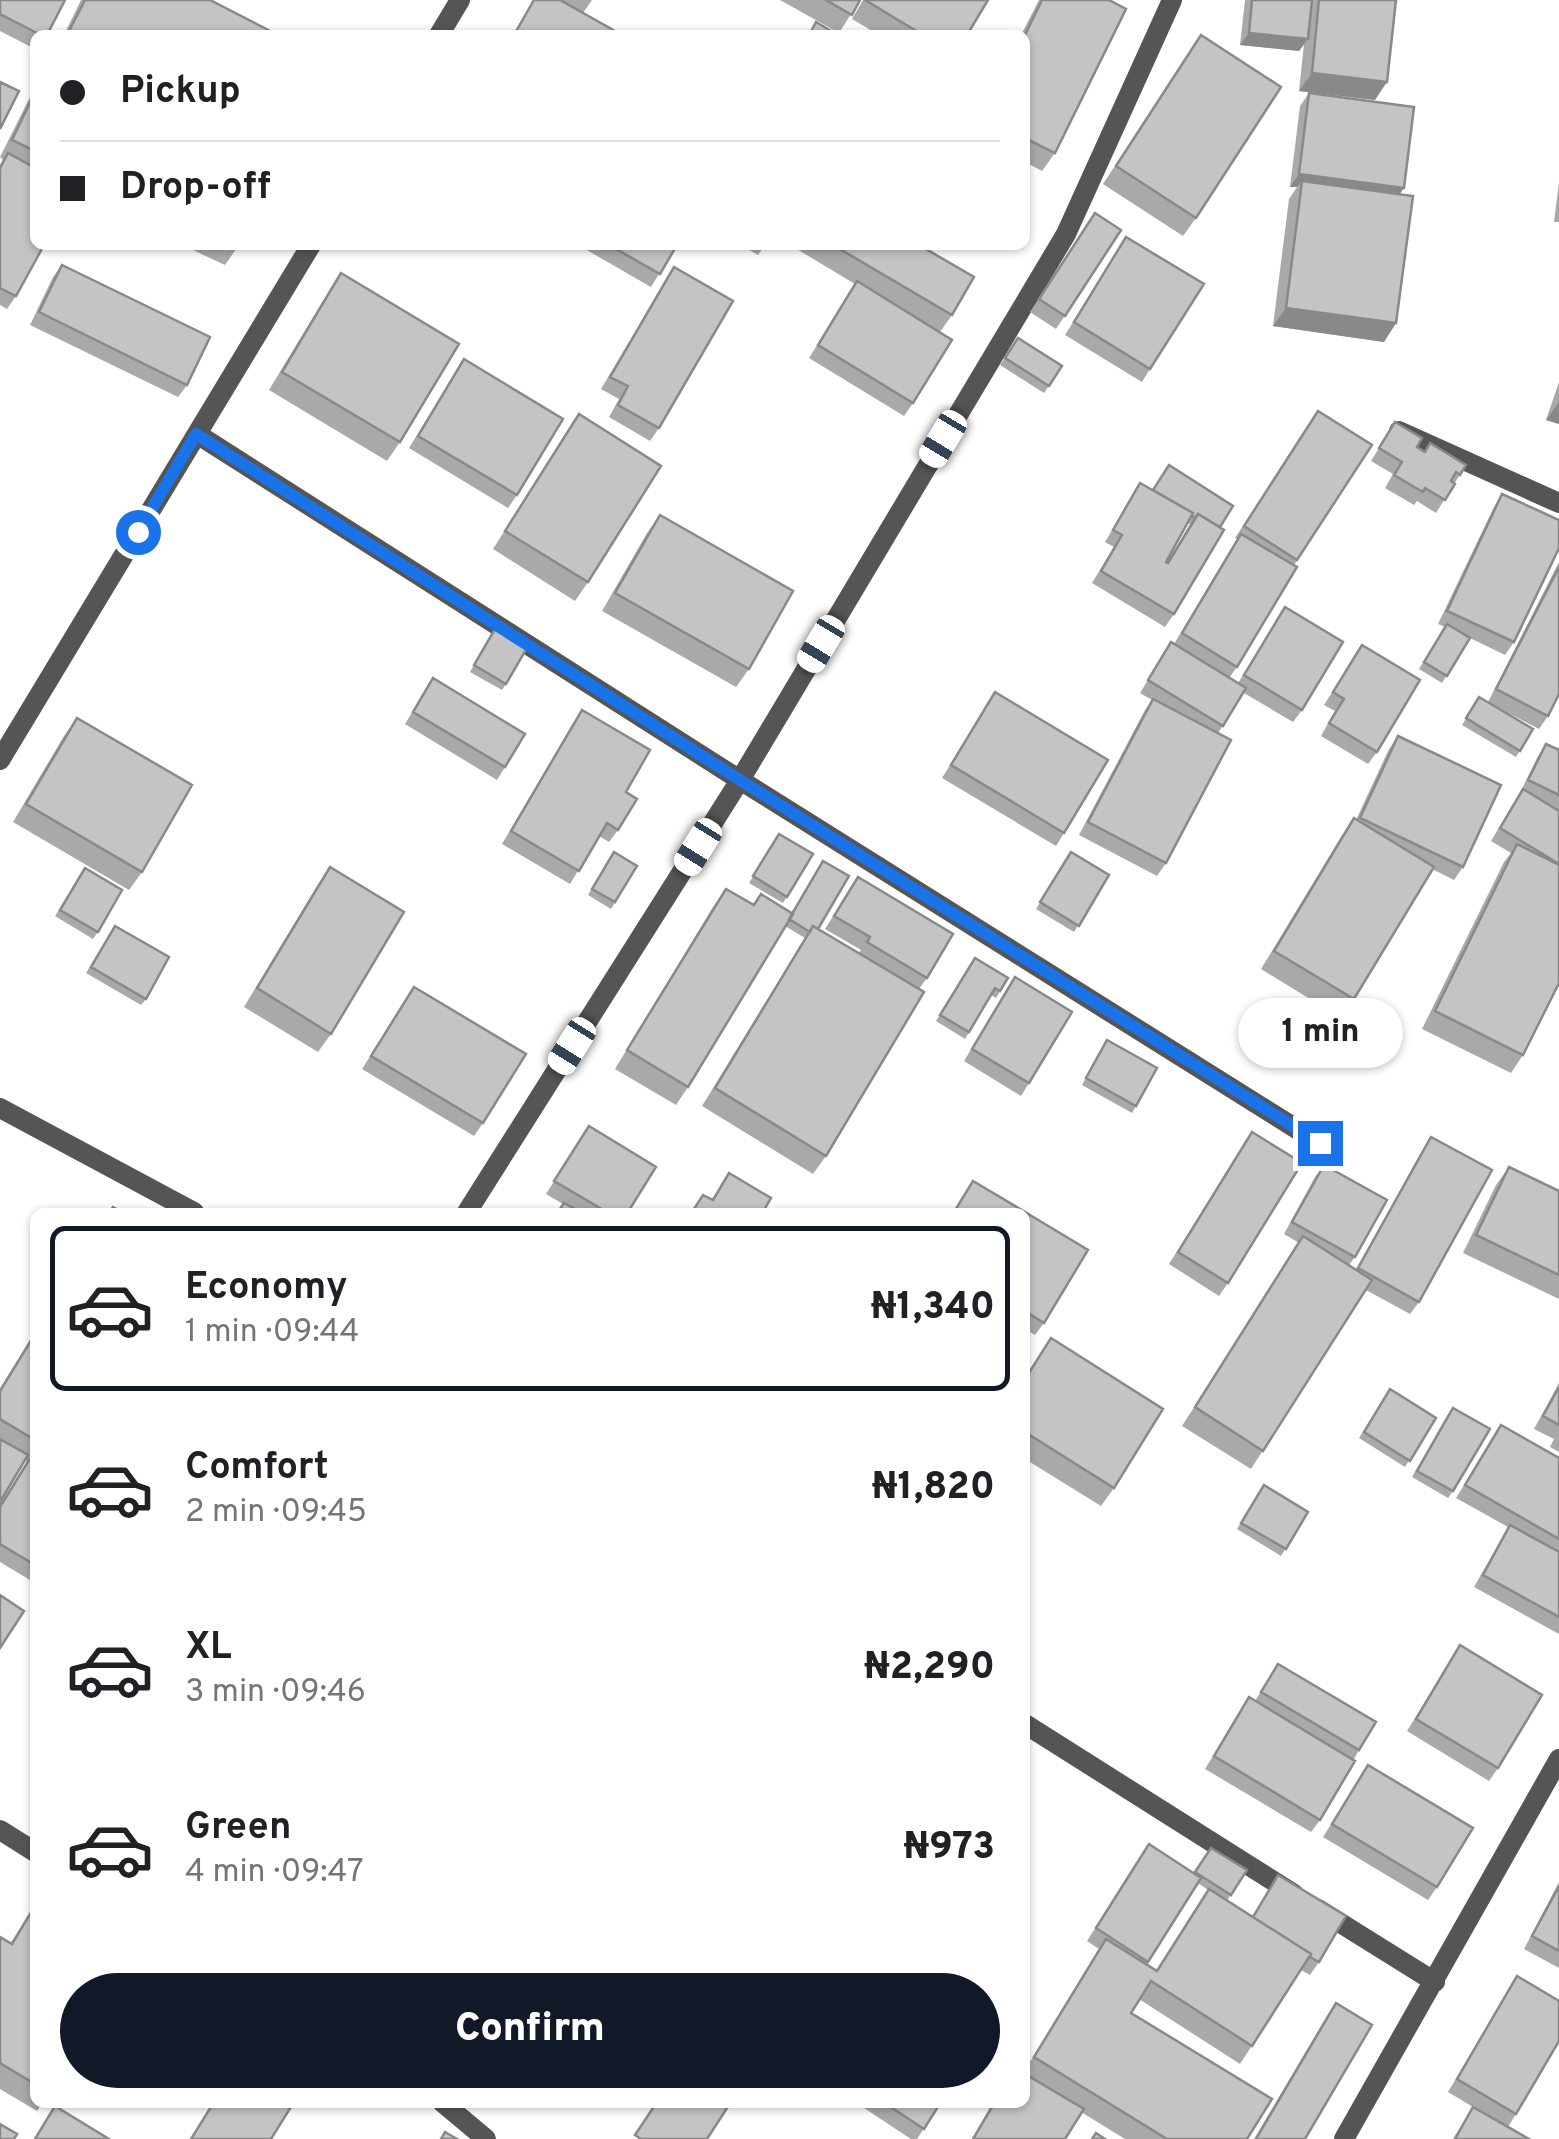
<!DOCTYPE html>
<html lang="en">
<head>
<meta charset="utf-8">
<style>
  :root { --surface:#fff; --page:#f2f2f2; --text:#202124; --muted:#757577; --line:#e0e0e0; --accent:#111827 }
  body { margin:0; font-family:Overpass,sans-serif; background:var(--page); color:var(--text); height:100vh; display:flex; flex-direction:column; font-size:38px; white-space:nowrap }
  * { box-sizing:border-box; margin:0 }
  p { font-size:32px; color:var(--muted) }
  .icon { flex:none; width:55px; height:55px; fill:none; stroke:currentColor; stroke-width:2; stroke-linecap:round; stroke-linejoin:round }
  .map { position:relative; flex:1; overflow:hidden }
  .sheet { position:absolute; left:30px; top:1208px; width:1000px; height:900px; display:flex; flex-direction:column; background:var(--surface); border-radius:15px; box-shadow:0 2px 8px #0004 }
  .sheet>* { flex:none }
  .hud { position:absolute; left:30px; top:30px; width:1000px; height:220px; border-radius:15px; box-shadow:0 2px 8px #0004; display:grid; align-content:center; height:220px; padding:0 30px; background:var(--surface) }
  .end { position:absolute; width:45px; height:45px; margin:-22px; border:12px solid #1a73e8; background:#fff; box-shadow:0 0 0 5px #fff }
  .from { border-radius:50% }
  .bubble { position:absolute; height:70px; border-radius:35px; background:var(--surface); box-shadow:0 2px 8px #0004; font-size:32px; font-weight:800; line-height:70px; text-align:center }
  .car { position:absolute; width:30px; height:60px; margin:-30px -15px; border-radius:12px; box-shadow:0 0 8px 2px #0007; background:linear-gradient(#fff 24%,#345 0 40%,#fff 0 76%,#345 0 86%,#fff 0) }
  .hud b { display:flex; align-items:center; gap:35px; height:95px; font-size:38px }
  .hud b+b { border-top:2px solid var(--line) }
  .hud i { width:25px; height:25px; background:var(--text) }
  ul { padding:18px 0 0; list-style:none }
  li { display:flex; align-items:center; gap:30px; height:165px; margin:0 20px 15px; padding:0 10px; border:5px solid transparent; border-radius:15px }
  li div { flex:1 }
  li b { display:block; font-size:38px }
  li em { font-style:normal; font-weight:800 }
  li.active { border-color:var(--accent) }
  li>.icon { width:90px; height:90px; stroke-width:1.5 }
  .primary-button { display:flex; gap:20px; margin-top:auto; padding:20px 30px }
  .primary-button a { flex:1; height:115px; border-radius:60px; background:var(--accent); color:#fff; font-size:40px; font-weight:800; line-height:115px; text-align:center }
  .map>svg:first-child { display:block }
</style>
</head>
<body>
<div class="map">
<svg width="1559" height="2139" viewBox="0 0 1559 2139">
  <rect width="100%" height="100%" fill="#fff"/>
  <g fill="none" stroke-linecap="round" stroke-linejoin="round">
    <path stroke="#555" stroke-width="20" d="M 439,35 L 460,0
      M 1399,431 L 1559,503
      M 197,434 L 740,780 L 1319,1143
      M 0,760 L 311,245
      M 0,1108 L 194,1212
      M 467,1212 L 740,780 L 1066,234 L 1172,0
      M 1025,1724 L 1294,1894
      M 0,1830 L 35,1852
      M 1318,1909 L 1435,1982
      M 442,2102 L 486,2139
      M 1344,2139 L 1559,1759"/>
  </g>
  <path fill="#a9a9a9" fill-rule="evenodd" d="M 0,0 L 47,35 L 35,35 L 35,49 L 0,31 Z
    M 81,0 L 210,0 L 278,35 L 64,35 Z
    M 533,0 L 592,0 L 583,13 L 622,35 L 513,35 Z
    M 780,0 L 860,0 L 839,33 Z
    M 863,0 L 988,0 L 967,35 L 879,35 L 852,19 Z
    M 1039,0 L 1109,0 L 1055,153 L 1042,171 L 1025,162 L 1025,35 L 1021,35 Z
    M 1245,0 L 1396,0 L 1375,100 L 1299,91 L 1304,44 L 1299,51 L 1240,45 Z
    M 1189,53 L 1196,218 L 1183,236 L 1103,184 Z
    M 35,87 L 35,245 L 16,296 L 7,309 L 0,305 L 0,165 L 3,160 L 0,157 Z
    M 1309,93 L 1399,194 L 1396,323 L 1384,342 L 1273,326 L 1289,199 L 1297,187 L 1290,187 L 1300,106 Z
    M 1559,182 L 1559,222 L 1554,222 Z
    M 1095,213 L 1121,230 L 1056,329 L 1030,312 Z
    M 1126,237 L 1150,369 L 1142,382 L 1065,335 Z
    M 182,245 L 239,245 L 225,265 Z
    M 578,245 L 677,245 L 651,287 Z
    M 740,245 L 765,245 L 758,255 Z
    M 790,245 L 919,245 L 952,315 L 940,332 L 913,403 L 904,416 L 809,358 L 855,284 Z
    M 62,265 L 187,385 L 178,397 L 30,325 L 53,277 Z
    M 674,267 L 659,428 L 650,441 L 609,417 L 619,399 L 601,389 Z
    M 341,273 L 400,442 L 387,461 L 269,390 L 329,291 Z
    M 1018,338 L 1062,366 L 1044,393 L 1000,365 Z
    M 464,359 L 517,495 L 508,508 L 409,448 Z
    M 1559,382 L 1559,424 L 1546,420 Z
    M 579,414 L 588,582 L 575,601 L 493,549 Z
    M 1395,422 L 1417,447 L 1424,451 L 1466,465 L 1436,513 L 1417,501 L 1414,505 L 1385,488 L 1393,474 L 1371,461 Z
    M 1310,423 L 1372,445 L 1294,565 L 1237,667 L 1229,678 L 1238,683 L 1285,607 L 1302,710 L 1293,722 L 1244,693 L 1218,733 L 1166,863 L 1157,876 L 1079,835 L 1144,712 L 1152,700 L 1140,693 L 1171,642 L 1174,644 L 1237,539 L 1235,538 Z
    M 1140,483 L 1220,527 L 1174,614 L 1165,627 L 1092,583 L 1114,547 L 1105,542 ZM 1188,523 L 1190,524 L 1167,562 L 1166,562 Z
    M 1502,494 L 1514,642 L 1505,655 L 1470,638 L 1442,683 L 1419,669 L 1445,627 L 1438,624 L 1494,507 Z
    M 660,515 L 749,669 L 736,687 L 602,611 L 647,533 Z
    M 1559,562 L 1559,694 L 1548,716 L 1539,729 L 1489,703 L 1533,729 L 1516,757 L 1462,725 L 1479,697 L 1488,702 Z
    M 490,636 L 506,684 L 502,690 L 470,672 Z
    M 1362,645 L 1377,752 L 1368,764 L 1321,736 L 1335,711 L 1324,705 Z
    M 433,678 L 505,767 L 497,780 L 405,724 Z
    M 995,692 L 1064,833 L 1056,846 L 942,778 Z
    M 582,710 L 626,792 L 618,830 L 609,842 L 599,836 L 570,884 L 502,844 Z
    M 77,718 L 142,872 L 129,890 L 13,822 L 64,736 Z
    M 1398,736 L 1463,867 L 1454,880 L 1432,869 L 1354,999 L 1341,1018 L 1261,969 L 1341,837 L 1354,818 L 1356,820 L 1389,749 Z
    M 1546,744 L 1558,749 L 1559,746 L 1559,983 L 1523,1055 L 1511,1073 L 1422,1029 L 1504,862 L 1511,853 L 1491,841 L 1520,793 L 1538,756 Z
    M 779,834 L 813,854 L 783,903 L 749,883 Z
    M 614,852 L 637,866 L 611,909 L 588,895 Z
    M 1071,852 L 1109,875 L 1074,932 L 1036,909 Z
    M 330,867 L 331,1034 L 318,1052 L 244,1007 L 317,886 Z
    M 85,868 L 98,932 L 93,939 L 55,916 Z
    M 858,877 L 927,978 L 919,989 L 826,1156 L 813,1174 L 702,1106 L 805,938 L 785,926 L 688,1087 L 676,1105 L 615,1069 L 713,907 L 726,889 L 753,905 L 761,894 L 859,953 L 861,950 L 825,929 Z
    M 115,926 L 146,999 L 141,1005 L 86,973 Z
    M 975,958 L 1008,978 L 996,998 L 991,995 L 965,1039 L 936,1021 Z
    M 1015,977 L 1029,1083 L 1021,1096 L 964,1061 Z
    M 414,987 L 483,1123 L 474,1136 L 362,1069 Z
    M 1107,1040 L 1136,1106 L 1132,1113 L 1082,1085 Z
    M 589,1126 L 628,1212 L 557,1212 L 563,1204 L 546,1194 Z
    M 1252,1132 L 1228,1283 L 1219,1296 L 1169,1264 Z
    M 1431,1137 L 1419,1302 L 1410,1314 L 1366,1290 L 1251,1469 L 1182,1426 L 1299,1243 L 1284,1234 L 1315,1177 L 1324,1165 L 1355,1257 L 1349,1265 L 1356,1270 L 1423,1149 Z
    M 1509,1167 L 1559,1191 L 1559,1299 L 1463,1253 L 1496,1185 Z
    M 1025,1212 L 1044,1323 L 1035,1335 L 1025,1329 Z
    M 35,1332 L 35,1457 L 32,1461 L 35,1464 L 35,1583 L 0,1562 L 0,1505 L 27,1462 L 25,1460 L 0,1502 L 0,1389 Z
    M 1051,1338 L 1114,1488 L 1101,1506 L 1025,1459 L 1025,1378 Z
    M 1559,1383 L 1559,1452 L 1550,1447 L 1554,1439 L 1534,1429 Z
    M 1390,1389 L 1436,1418 L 1405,1467 L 1359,1438 Z
    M 1448,1414 L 1453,1491 L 1448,1498 L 1412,1477 Z
    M 1501,1425 L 1559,1458 L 1559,1634 L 1474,1587 L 1508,1527 L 1456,1498 Z
    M 1264,1485 L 1308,1512 L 1281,1556 L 1237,1529 Z
    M 1460,1645 L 1498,1768 L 1489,1781 L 1407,1731 Z
    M 1278,1664 L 1359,1750 L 1320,1820 L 1311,1832 L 1205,1769 L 1249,1697 L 1255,1701 Z
    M 1368,1765 L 1437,1887 L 1428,1900 L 1323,1837 Z
    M 1141,1857 L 1194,1873 L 1247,1870 L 1227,1901 L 1252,1917 L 1278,1875 L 1319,1962 L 1310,1975 L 1301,1970 L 1240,2064 L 1139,1999 L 1131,2013 L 1247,2139 L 1125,2139 L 1081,2112 L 1065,2139 L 972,2139 L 993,2102 L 1025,2102 L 1025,2070 L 1099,1949 L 1087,1941 ZM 1198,1883 L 1208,1890 L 1157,1970 L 1146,1964 Z
    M 1559,1882 L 1559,1968 L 1524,1949 Z
    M 33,1909 L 35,1910 L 35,2102 L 43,2102 L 37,2111 L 0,2089 L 0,1937 L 10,1944 Z
    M 1517,1976 L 1516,2114 L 1508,2127 L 1529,2139 L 1453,2139 L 1473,2107 L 1448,2092 Z
    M 1336,2003 L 1305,2139 L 1254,2139 L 1327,2016 Z
    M 855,2102 L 941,2102 L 917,2139 L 911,2139 Z"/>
  <path fill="#898989" d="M 1249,33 L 1308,39 L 1299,51 L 1240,45 Z
    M 1312,73 L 1387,82 L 1375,100 L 1299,91 Z
    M 1299,174 L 1404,188 L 1395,201 L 1302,181 L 1297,187 L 1290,187 Z
    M 1286,308 L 1396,323 L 1384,342 L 1273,326 Z
    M 1559,402 L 1559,424 L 1546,420 Z"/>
  <path fill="#c4c4c4" stroke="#898989" stroke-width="2.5" d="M 0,0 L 65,0 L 47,35 L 41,35 L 0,14 Z
    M 85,0 L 210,0 L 278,35 L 67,35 Z
    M 534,0 L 560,0 L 622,35 L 514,35 Z
    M 826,0 L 860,0 L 852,15 Z
    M 865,0 L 988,0 L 967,35 L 923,35 Z
    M 1042,0 L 1109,0 L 1126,9 L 1055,153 L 1025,138 L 1025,35 Z
    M 1252,0 L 1312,0 L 1308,39 L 1249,33 Z
    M 1319,0 L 1396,0 L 1387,82 L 1312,73 Z
    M 816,22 L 838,35 L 809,35 Z
    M 1201,35 L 1281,87 L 1196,218 L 1116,166 Z
    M 0,82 L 19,91 L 0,129 Z
    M 35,92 L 35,151 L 12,140 Z
    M 1309,93 L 1414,107 L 1404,188 L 1299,174 Z
    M 8,153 L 35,168 L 35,245 L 44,245 L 16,296 L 0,288 L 0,168 Z
    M 1302,181 L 1413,196 L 1396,323 L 1286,308 Z
    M 1095,213 L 1121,230 L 1065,316 L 1039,299 Z
    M 1126,237 L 1204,284 L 1150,369 L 1074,322 Z
    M 609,245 L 677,245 L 660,274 Z
    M 833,245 L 919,245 L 974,277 L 952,315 Z
    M 62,265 L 210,337 L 187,385 L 39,312 Z
    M 674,267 L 733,301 L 659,428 L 618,405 L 628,386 L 610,377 Z
    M 341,273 L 459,344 L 400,442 L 282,372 Z
    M 857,281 L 952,340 L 913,403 L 818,345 Z
    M 1018,338 L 1062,366 L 1049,386 L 1005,358 Z
    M 464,359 L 563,419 L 517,495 L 418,436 Z
    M 1318,411 L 1372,445 L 1297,560 L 1244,526 Z
    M 579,414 L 661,466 L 588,582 L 505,531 Z
    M 1395,422 L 1422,438 L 1417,447 L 1425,452 L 1430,443 L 1466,465 L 1460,475 L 1456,472 L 1451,481 L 1455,484 L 1445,500 L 1425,488 L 1423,492 L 1394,475 L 1402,462 L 1379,448 Z
    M 1169,465 L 1233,506 L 1220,527 L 1198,514 L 1195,518 L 1192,516 L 1193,513 L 1153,490 Z
    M 1140,483 L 1193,513 L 1166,562 L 1168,563 L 1198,514 L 1224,530 L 1174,614 L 1101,571 L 1122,535 L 1113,530 Z
    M 1502,494 L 1559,520 L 1559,548 L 1514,642 L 1447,611 Z
    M 660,515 L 793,591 L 749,669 L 615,593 Z
    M 1241,534 L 1297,567 L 1237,667 L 1182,633 Z
    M 1559,567 L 1559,694 L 1548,716 L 1496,689 Z
    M 1285,607 L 1343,642 L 1302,710 L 1244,675 Z
    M 1447,624 L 1470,638 L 1447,676 L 1424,662 Z
    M 495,629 L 527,648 L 506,684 L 474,665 Z
    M 1171,642 L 1246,688 L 1223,726 L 1148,680 Z
    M 1362,645 L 1420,680 L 1377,752 L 1329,723 L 1344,699 L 1333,692 Z
    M 433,678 L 525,734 L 505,767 L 413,712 Z
    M 995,692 L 1108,760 L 1064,833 L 951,765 Z
    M 1479,697 L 1533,729 L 1520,751 L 1466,718 Z
    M 1153,699 L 1231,740 L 1166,863 L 1088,822 Z
    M 582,710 L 650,750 L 626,792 L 637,799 L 618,830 L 607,823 L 579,871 L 511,831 Z
    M 77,718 L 192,785 L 142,872 L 26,804 Z
    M 1398,736 L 1501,785 L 1463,867 L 1360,818 Z
    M 1546,744 L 1559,750 L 1559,795 L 1528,780 Z
    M 1523,789 L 1559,811 L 1559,864 L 1500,828 Z
    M 1354,818 L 1434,867 L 1354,999 L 1274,951 Z
    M 779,834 L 813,854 L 787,897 L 753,876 Z
    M 1517,844 L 1559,865 L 1559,983 L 1523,1055 L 1435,1011 Z
    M 614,852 L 637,866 L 615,902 L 592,889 Z
    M 1071,852 L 1109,875 L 1079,926 L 1040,902 Z
    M 823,861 L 849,876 L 818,929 L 813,926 L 810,932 L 789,919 Z
    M 330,867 L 404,912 L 331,1034 L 257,988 Z
    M 85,868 L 122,890 L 98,932 L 60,910 Z
    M 858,877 L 953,934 L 927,978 L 867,942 L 870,937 L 834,916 Z
    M 726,889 L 754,905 L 761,894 L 793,914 L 688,1087 L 627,1050 Z
    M 115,926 L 169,957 L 146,999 L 91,967 Z
    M 813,926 L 924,992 L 826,1156 L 715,1088 Z
    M 975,958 L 1008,978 L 1000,991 L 995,988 L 969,1032 L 940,1015 Z
    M 1015,977 L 1072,1012 L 1029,1083 L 972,1049 Z
    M 414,987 L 526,1054 L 483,1123 L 371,1056 Z
    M 1107,1040 L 1157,1068 L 1136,1106 L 1086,1078 Z
    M 589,1126 L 656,1167 L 628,1212 L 607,1212 L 554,1181 Z
    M 1252,1132 L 1302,1163 L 1228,1283 L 1178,1252 Z
    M 1431,1137 L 1492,1170 L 1419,1302 L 1358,1268 Z
    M 1324,1165 L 1387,1200 L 1355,1257 L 1292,1222 Z
    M 1509,1167 L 1559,1191 L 1559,1275 L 1476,1235 Z
    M 729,1173 L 771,1198 L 763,1212 L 692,1212 L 703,1195 L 713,1200 Z
    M 973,1181 L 1025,1212 L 954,1212 Z
    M 564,1203 L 580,1212 L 558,1212 Z
    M 113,1207 L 122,1212 L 110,1212 Z
    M 1025,1212 L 1088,1250 L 1044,1323 L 1025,1311 Z
    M 1303,1236 L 1372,1280 L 1263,1451 L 1195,1407 Z
    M 35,1334 L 35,1440 L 0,1419 L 0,1391 Z
    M 1051,1338 L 1163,1409 L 1114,1488 L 1025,1432 L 1025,1379 Z
    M 1559,1387 L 1559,1425 L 1543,1416 Z
    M 1390,1389 L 1436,1418 L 1410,1461 L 1364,1432 Z
    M 1453,1408 L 1490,1429 L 1453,1491 L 1417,1471 Z
    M 1501,1425 L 1559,1458 L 1559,1539 L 1465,1485 Z
    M 0,1439 L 28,1455 L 0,1502 Z
    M 29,1460 L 35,1464 L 35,1565 L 0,1544 L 0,1507 Z
    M 1264,1485 L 1308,1512 L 1286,1549 L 1241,1523 Z
    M 1510,1525 L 1559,1552 L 1559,1617 L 1483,1575 Z
    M 0,1595 L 24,1611 L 0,1648 Z
    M 1460,1645 L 1542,1695 L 1498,1768 L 1416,1719 Z
    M 1278,1664 L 1376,1722 L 1359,1750 L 1261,1692 Z
    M 1249,1697 L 1355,1761 L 1320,1820 L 1214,1756 Z
    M 1368,1765 L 1473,1828 L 1437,1887 L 1332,1824 Z
    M 1149,1844 L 1201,1878 L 1148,1962 L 1096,1928 Z
    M 1211,1848 L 1247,1870 L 1231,1895 L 1195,1872 Z
    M 1278,1875 L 1346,1916 L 1319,1962 L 1310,1957 L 1311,1954 L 1253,1917 Z
    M 1559,1886 L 1559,1951 L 1532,1936 Z
    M 1209,1889 L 1311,1954 L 1252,2046 L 1151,1981 L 1131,2013 L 1272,2099 L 1247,2139 L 1167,2139 L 1034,2057 L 1106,1939 L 1157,1971 Z
    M 33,1909 L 35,1910 L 35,2084 L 0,2063 L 0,1937 L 12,1944 Z
    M 1517,1976 L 1559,2001 L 1559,2041 L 1516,2114 L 1457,2079 Z
    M 1336,2003 L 1372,2025 L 1305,2139 L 1256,2139 Z
    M 1025,2074 L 1084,2109 L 1065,2139 L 973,2139 L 995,2102 L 1025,2102 Z
    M 214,2102 L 294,2102 L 271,2139 L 191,2139 Z
    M 657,2102 L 731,2102 L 707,2139 L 641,2139 L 635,2135 Z
    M 883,2102 L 941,2102 L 924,2129 Z
    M 55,2106 L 109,2139 L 35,2139 Z
    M 1473,2107 L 1529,2139 L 1455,2139 Z
    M 0,2124 L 17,2134 L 14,2139 L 0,2139 Z
    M 445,2132 L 457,2139 L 441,2139 Z
    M 1096,2133 L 1105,2139 L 1092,2139 Z"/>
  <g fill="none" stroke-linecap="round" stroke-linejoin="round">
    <path stroke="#1a73e8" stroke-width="12" d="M 138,532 L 196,434 L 740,780 L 1320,1143"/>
  </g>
</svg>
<i class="end from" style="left:138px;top:532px"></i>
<i class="end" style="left:1320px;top:1143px"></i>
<div class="bubble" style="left:1238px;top:998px;width:165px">1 min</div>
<i class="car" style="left:943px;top:439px;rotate:211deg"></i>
<i class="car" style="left:821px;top:644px;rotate:211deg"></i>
<i class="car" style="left:698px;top:847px;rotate:212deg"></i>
<i class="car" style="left:572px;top:1046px;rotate:212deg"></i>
<div class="hud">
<b><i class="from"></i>Pickup</b>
<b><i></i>Drop-off</b>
</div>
<section class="sheet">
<ul>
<li class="active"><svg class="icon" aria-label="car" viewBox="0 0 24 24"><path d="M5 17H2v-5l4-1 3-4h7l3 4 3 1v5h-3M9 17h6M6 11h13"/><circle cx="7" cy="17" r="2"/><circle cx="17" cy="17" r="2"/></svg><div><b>Economy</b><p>1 min · 09:44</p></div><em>₦1,340</em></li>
<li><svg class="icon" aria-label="car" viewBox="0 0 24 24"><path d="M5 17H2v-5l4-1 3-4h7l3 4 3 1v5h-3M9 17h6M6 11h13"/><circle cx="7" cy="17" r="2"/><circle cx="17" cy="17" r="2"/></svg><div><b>Comfort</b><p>2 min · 09:45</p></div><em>₦1,820</em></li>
<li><svg class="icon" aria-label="car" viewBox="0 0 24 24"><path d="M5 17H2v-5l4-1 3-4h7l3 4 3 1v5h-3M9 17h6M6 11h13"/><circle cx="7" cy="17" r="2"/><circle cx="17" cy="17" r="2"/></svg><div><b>XL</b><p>3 min · 09:46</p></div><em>₦2,290</em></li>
<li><svg class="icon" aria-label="car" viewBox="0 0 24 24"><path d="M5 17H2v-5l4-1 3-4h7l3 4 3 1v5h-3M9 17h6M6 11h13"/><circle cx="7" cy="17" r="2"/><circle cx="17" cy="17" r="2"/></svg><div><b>Green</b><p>4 min · 09:47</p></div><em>₦973</em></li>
</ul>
<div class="primary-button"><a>Confirm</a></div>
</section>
</div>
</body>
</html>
